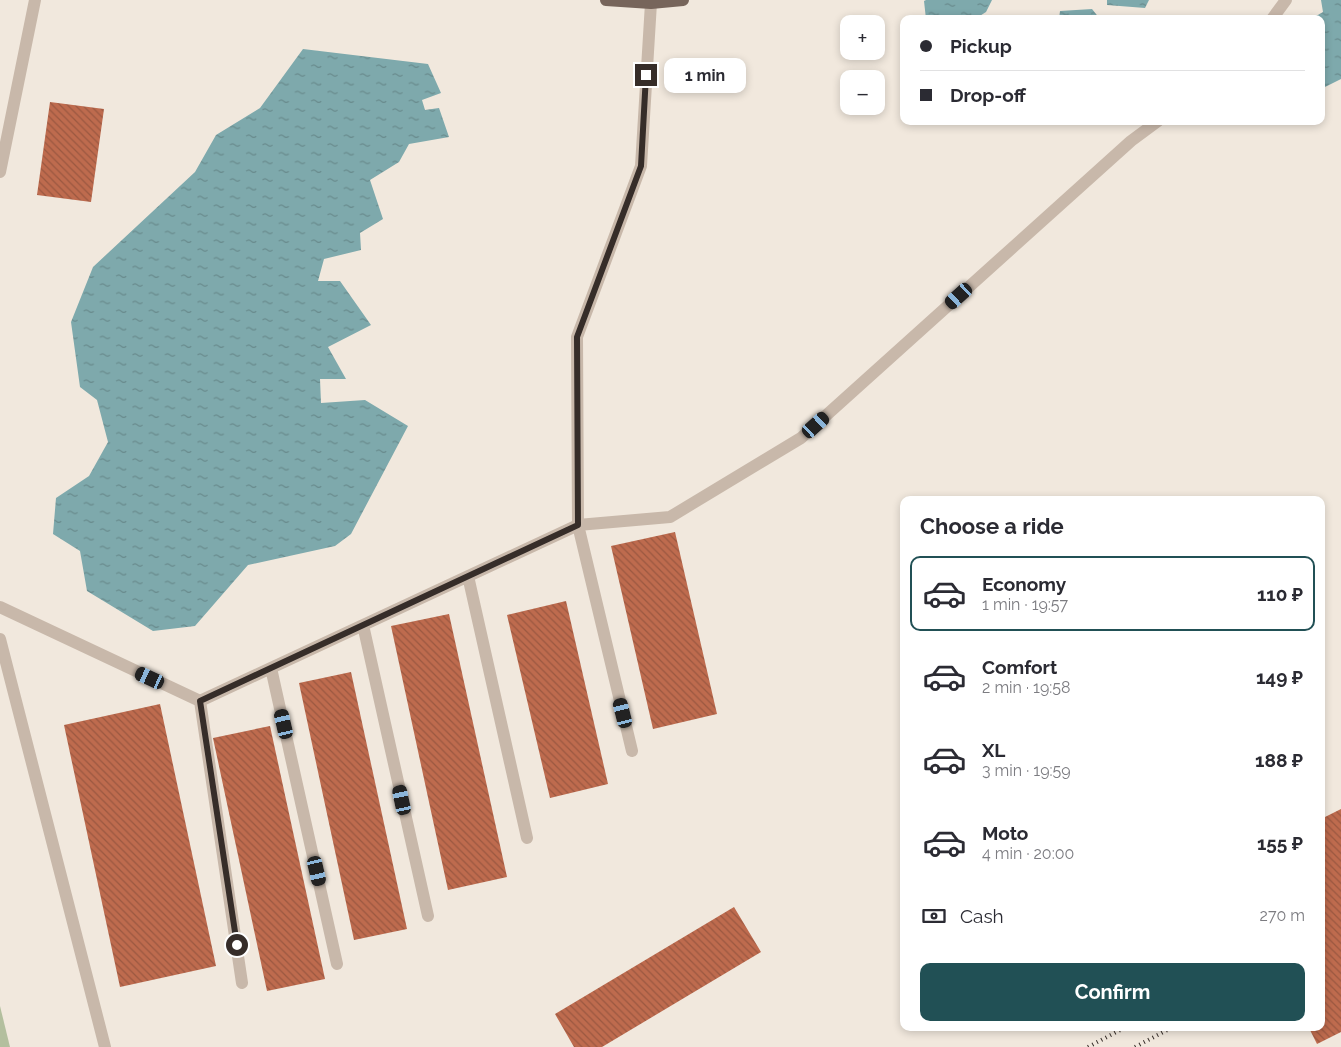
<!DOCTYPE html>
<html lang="en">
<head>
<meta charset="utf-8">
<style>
  :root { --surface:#fff; --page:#f2f2f3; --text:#2b2b33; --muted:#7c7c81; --line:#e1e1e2; --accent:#215055 }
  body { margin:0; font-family:Raleway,sans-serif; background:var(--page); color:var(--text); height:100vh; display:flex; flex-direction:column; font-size:19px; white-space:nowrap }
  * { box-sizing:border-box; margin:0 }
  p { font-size:16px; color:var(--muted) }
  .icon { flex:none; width:28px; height:28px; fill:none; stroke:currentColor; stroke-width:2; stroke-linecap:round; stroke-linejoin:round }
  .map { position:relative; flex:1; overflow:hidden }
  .panel { position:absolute; left:900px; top:496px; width:425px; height:535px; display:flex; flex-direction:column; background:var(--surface); border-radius:10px; box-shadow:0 2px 8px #0003 }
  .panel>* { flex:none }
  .hud { position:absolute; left:900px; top:15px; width:425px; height:110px; border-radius:10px; box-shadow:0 2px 8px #0003; display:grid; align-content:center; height:110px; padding:0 20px; background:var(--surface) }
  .buttons { position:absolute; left:840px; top:15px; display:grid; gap:10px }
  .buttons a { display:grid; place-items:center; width:45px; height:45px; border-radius:10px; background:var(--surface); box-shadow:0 2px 8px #0003; font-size:25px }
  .end { position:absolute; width:22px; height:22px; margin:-11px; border:6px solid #362d29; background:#fff; box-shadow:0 0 0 2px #fff }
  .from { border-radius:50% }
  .bubble { position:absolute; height:35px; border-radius:10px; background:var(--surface); box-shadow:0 2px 8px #0003; font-size:16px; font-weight:700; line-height:35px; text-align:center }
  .car { position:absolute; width:15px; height:30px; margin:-15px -8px; border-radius:6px; box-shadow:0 0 4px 1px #0007; background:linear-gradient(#222 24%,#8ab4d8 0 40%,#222 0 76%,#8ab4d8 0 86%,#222 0) }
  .hud b { display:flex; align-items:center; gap:18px; height:48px; font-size:19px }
  .hud b+b { border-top:1px solid var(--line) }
  .hud i { width:12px; height:12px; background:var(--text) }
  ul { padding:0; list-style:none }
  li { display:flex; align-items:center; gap:15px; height:75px; margin:0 10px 8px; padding:0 10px; border:2px solid transparent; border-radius:10px }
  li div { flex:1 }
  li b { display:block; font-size:19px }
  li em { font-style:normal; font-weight:700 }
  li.selected { border-color:var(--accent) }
  li>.icon { width:45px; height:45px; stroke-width:1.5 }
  h2 { padding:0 20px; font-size:22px; line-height:60px }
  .pay { display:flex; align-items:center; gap:12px; height:55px; padding:0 20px; font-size:19px }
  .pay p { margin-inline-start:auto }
  .action { display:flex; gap:10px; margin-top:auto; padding:10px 20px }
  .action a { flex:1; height:58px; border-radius:10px; background:var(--accent); color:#fff; font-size:20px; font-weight:700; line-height:58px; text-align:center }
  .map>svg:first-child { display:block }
</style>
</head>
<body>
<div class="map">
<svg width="1341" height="1047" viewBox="0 0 1341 1047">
  <defs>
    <pattern id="water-ripples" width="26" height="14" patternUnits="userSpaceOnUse" patternTransform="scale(1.25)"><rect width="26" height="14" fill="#7ea9ac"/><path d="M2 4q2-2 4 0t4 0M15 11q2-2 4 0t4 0" fill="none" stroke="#688a8c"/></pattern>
    <pattern id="building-back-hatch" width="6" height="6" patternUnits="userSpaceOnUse" patternTransform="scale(1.25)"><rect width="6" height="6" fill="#be6b4e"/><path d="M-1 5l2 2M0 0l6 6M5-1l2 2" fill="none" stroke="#9b5841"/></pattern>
  </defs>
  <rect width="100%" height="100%" fill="#f1e8dd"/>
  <path fill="#b3bf9e" d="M 0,1006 L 10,1047 L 0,1047 Z"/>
  <path fill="url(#water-ripples)" d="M 926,0 L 992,0 L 986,12 L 975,19 L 926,19 L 924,1 Z
    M 1107,0 L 1149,0 L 1145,8 L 1107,5 Z
    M 1321,0 L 1341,0 L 1341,79 L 1321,89 L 1321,19 L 1311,19 L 1323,12 Z
    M 1092,9 L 1100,19 L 1059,19 L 1060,11 Z
    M 303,49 L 428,64 L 441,93 L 422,100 L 425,110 L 439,108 L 449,137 L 409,144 L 399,162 L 370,180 L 383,219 L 360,233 L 361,250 L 324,259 L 318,281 L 340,281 L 371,325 L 328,347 L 346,379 L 320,379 L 321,403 L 365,400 L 408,426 L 351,534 L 335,546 L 248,565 L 195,626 L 153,631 L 87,591 L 80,551 L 53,534 L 56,498 L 89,476 L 108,442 L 97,400 L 80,387 L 71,322 L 93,267 L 195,172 L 216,135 L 260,108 Z"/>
  <path fill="url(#building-back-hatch)" d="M 50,102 L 104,109 L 91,202 L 37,195 Z
    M 675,532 L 717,714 L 653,729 L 611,546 Z
    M 566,601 L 608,784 L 550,798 L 507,615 Z
    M 449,614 L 507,877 L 448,890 L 391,626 Z
    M 351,672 L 407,929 L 354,940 L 299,683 Z
    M 160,704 L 216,966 L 120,987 L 64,725 Z
    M 270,726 L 325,979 L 267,991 L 213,738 Z
    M 1341,809 L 1341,1032 L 1317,1044 L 1309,1028 L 1321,1028 L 1321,819 Z
    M 734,907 L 761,952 L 602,1047 L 574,1047 L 555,1014 Z"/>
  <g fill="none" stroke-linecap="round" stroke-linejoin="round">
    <path stroke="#c8b8aa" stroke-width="12" d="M 1272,19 L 1286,0
      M 0,172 L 35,0
      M 468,576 L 527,838
      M 0,607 L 200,701 L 578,525 L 577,337 L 641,166 L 651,3
      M 363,625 L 428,916
      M 0,639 L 105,1047
      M 271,668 L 337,964
      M 200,701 L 242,983
      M 632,751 L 578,525 L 670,517 L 801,438 L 1131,141 L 1158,121"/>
    <path stroke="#77655b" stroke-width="12" d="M 606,0 L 651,3 L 683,0"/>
    <path stroke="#362d29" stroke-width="4" stroke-dasharray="1 4" stroke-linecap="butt" d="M 1088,1047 L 1124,1028
      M 1135,1047 L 1171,1028"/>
  </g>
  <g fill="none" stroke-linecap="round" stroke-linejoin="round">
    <path stroke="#362d29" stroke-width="6" d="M 237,945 L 200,701 L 578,525 L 577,337 L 641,166 L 646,75"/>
  </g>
</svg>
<div class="buttons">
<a>+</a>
<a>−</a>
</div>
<i class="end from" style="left:237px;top:945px"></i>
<i class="end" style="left:646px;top:75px"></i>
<div class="bubble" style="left:664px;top:58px;width:82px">1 min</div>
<i class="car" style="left:959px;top:296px;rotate:228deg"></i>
<i class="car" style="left:816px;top:425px;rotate:48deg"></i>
<i class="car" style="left:150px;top:678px;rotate:295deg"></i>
<i class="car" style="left:623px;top:713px;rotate:346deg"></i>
<i class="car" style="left:284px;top:724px;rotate:347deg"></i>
<i class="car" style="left:402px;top:800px;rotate:348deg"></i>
<i class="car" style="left:317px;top:871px;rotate:167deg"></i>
<div class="hud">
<b><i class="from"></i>Pickup</b>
<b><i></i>Drop-off</b>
</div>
<section class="panel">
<h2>Choose a ride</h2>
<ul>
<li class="selected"><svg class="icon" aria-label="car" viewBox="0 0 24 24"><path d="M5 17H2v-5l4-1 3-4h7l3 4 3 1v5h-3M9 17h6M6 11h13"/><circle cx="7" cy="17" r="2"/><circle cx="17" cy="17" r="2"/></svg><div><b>Economy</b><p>1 min · 19:57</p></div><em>110 ₽</em></li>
<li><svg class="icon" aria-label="car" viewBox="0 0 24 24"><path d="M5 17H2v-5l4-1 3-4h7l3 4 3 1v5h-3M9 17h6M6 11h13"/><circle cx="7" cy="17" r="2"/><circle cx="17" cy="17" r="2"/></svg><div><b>Comfort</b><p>2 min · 19:58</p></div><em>149 ₽</em></li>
<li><svg class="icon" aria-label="car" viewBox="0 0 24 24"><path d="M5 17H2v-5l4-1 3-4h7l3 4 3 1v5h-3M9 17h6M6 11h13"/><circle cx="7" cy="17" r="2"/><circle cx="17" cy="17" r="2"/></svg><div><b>XL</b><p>3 min · 19:59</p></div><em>188 ₽</em></li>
<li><svg class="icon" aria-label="car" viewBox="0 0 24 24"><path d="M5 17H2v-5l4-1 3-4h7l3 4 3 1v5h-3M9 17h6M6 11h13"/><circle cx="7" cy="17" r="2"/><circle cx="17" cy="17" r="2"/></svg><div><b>Moto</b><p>4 min · 20:00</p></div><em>155 ₽</em></li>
</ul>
<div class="pay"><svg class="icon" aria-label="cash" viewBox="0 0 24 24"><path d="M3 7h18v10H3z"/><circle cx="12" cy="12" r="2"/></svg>Cash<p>270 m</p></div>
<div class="action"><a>Confirm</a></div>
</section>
</div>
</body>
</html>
